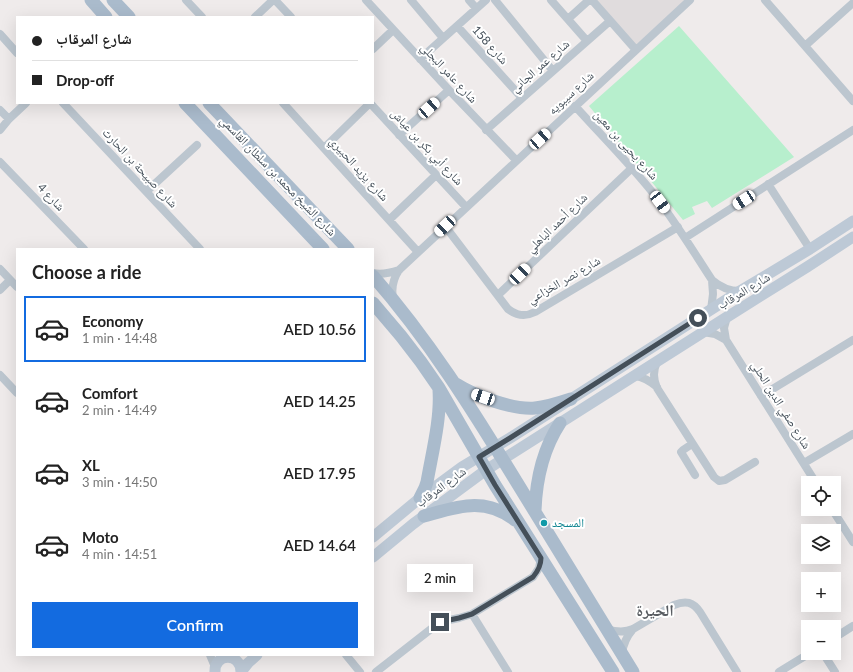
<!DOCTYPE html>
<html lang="en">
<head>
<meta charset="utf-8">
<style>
  :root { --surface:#fff; --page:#f2f2f2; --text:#222; --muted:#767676; --line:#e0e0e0; --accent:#136be0 }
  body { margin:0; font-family:Lato,"Noto Naskh Arabic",sans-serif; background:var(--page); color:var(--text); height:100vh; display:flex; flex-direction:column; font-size:15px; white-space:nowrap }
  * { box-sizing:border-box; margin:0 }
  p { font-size:13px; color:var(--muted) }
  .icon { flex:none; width:22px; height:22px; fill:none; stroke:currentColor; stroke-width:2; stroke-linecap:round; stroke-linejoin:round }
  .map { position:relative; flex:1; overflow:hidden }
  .side { position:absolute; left:16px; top:248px; width:358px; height:408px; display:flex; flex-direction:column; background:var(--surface); border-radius:0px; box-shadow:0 4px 16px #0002 }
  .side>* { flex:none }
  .hud { position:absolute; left:16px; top:16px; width:358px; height:88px; border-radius:0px; box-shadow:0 4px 16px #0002; display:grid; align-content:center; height:88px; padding:0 16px; background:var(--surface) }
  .fabs { position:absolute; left:801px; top:476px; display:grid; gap:8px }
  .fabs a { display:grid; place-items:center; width:40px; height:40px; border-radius:0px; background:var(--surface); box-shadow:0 4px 16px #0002; font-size:20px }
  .end { position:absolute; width:18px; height:18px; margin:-9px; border:5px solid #444f59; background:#fff; box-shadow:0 0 0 2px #fff }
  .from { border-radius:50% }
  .bubble { position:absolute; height:28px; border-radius:0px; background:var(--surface); box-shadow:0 4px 16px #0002; font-size:13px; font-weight:600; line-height:28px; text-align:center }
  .car { position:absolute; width:12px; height:24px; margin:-12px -6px; border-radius:5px; box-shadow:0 0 3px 1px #0007; background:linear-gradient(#fff 24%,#345 0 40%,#fff 0 76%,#345 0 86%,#fff 0) }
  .hud b { display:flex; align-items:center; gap:14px; height:38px; font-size:15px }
  .hud b+b { border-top:1px solid var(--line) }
  .hud i { width:10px; height:10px; background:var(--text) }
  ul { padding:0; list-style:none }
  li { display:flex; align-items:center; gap:12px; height:66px; margin:0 8px 6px; padding:0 8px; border:2px solid transparent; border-radius:0px }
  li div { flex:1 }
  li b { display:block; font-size:15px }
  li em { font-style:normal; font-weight:600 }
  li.current { border-color:var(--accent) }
  li>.icon { width:36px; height:36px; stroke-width:1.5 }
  h2 { padding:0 16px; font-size:18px; line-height:48px }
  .action { display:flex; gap:8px; margin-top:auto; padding:8px 16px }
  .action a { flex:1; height:46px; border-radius:0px; background:var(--accent); color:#fff; font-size:16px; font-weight:600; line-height:46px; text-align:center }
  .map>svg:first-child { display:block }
</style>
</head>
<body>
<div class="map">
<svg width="853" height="672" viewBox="0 0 853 672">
  <rect width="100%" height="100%" fill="#efebeb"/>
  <path fill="#e0dcdd" d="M 596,0 L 685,0 L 635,46 Z"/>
  <path fill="#b7efcd" d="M 679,26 L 794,157 L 712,208 L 707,201 L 692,207 L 695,214 L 683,220 L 589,106 Z"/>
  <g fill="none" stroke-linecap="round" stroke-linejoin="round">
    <path stroke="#bcc6cf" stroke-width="8" d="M 186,0 L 202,17
      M 275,0 L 291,17
      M 366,0 L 449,90 L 516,160
      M 411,0 L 443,38
      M 469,0 L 476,8
      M 495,0 L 553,71
      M 551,0 L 587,41
      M 592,0 L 636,50
      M 765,0 L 853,101
      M 255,17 L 273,0
      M 568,19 L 589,0
      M 457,26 L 522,98
      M 0,34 L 17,53
      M 806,45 L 853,3
      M 373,49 L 393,30
      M 420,59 L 486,0
      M 63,103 L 200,249
      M 283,103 L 418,252
      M 370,103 L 466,207
      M 575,106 C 601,135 629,163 653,193 C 675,221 693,251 712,280 C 720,287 729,291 740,291
      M 0,110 L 9,119
      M 0,130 L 9,119 L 26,103
      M 486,130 L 610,21
      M 399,135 L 449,90
      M 324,148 L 370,103
      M 0,162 L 84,249
      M 768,184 L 810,249
      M 147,191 L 197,145
      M 389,220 L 436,175
      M 445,226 L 508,309 C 517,316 525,317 535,312 L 678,227
      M 685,238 L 853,130
      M 0,269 L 17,287
      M 373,273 C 382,275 390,273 399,270
      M 0,290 L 10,280
      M 498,295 L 632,168
      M 393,298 C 391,287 393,279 399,270 L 690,0
      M 711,310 L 713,294 L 712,280
      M 727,317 L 724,328 L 726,340 L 816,483
      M 703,332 L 715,334 L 726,340
      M 657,362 C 653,371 653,378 657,388 L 714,477 L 719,481 L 725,480 L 755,462
      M 0,375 L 17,393
      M 635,376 C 644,377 650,381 657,387
      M 761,396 L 853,340
      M 692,444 L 683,450 L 681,452 L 695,475
      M 804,463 L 853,434
      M 832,509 L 853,542
      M 472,614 L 508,672
      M 607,629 C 616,632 624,633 633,629 L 674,605 C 686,600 693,602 700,612 L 737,672
      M 834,638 L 853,626
      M 823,653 L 835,672
      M 622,654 C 623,644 626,637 633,629
      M 210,655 L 215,667
      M 346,655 L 360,672
      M 376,672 L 440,622 L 459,618 L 472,614 L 533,577 L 539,568 L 541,558
      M 779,672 L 810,653"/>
    <path stroke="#bdc9d6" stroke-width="11" d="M 373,537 L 420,498 L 462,467 L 510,438 L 740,291 L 810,249 L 853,221
      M 373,557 L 413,524 L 486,470 L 727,317 L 807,267 L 853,237
      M 215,672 C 214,653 241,652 241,672
      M 241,672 L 248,663 L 257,655"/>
    <path stroke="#abc" stroke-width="13" d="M 91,0 L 106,17
      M 113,0 L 129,17
      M 185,103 L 323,249
      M 209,103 L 348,249
      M 373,276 C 429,340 472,409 516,481 C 555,545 594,609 633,672
      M 373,303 L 401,336 L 421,362 L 439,388 L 495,485 L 613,672
      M 456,384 C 475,396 513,410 535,408 C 547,407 559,403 571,399
      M 420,498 L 425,488 L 427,482 C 432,453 441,419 439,390
      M 535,511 C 536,481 543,449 560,423
      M 424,516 C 457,507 484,496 515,520"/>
  </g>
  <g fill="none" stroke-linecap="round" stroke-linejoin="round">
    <path stroke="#444f59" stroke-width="5" d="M 440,622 L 459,618 L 472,614 L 533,577 C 538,571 541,566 541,558 L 495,485 L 479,457 L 510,438 L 698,318"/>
  </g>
  <circle fill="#0f9aa8" stroke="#fff" stroke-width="1.5" cx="544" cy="523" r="4"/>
  <g text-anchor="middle" stroke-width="4" stroke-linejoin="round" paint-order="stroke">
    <g font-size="12" fill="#444f59" stroke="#fff">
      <text transform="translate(490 45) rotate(48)" y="4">شارع 158</text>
      <text transform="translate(540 66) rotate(-41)" y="4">شارع عمر الجاني</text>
      <text transform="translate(449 73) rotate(47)" y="4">شارع عامر البجلي</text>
      <text transform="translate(571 93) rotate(-43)" y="4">شارع سيبويه</text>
      <text transform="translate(626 145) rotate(48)" y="4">شارع يحيى بن معين</text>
      <text transform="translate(427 147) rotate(47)" y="4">شارع أبي بكر بن عياش</text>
      <text transform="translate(140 168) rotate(47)" y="4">شارع صبيحة بن الحارث</text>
      <text transform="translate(359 169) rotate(48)" y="4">شارع يزيد الحبيري</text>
      <text transform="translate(278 176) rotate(46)" y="4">شارع الشيخ محمد بن سلطان القاسمي</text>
      <text transform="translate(51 197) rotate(46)" y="4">شارع 4</text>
      <text transform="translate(557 223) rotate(-44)" y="4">شارع أحمد الباهلي</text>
      <text transform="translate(564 280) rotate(-30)" y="4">شارع نصر الخزاعي</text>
      <text transform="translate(744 291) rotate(-31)" y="4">شارع المرقاب</text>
      <text transform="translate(781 405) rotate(58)" y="4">شارع صفي الدين الحلي</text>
      <text transform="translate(441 487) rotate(-36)" y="4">شارع المرقاب</text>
    </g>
    <g font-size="12" fill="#0d838f" stroke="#fff" text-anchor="start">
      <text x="552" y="527">المسجد</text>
    </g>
    <g font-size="16" font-weight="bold" fill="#585c61" stroke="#fff">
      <text x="655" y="616">الحيرة</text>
    </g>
  </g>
</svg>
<div class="fabs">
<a><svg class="icon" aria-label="locate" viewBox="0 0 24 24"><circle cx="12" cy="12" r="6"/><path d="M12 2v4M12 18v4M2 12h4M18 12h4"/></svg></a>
<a><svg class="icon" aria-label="layers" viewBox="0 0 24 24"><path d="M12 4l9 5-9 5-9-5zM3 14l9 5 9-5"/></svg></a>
<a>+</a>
<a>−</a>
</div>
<i class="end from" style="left:698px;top:318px"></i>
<i class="end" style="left:440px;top:622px"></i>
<div class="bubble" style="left:407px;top:564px;width:66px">2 min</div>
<i class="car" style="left:429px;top:108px;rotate:48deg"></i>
<i class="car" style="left:540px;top:139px;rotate:48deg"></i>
<i class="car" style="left:744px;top:200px;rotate:237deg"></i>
<i class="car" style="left:660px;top:202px;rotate:143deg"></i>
<i class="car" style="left:445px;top:226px;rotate:227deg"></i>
<i class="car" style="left:520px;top:274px;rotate:46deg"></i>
<i class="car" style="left:483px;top:397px;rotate:289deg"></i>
<div class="hud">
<b><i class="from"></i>شارع المرقاب</b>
<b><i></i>Drop-off</b>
</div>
<section class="side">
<h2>Choose a ride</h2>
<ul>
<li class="current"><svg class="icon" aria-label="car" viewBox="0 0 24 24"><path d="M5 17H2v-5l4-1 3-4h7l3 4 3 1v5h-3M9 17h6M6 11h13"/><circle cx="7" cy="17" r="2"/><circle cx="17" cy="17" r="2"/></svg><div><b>Economy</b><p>1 min · 14:48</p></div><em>AED 10.56</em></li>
<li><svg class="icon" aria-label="car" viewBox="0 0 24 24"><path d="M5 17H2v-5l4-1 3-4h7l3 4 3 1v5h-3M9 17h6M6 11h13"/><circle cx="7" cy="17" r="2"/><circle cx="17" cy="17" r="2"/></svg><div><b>Comfort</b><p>2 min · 14:49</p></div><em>AED 14.25</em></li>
<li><svg class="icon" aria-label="car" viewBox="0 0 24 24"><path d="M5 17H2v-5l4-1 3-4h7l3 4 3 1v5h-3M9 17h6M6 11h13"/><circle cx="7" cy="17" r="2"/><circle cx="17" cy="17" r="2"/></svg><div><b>XL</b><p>3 min · 14:50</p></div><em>AED 17.95</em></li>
<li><svg class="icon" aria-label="car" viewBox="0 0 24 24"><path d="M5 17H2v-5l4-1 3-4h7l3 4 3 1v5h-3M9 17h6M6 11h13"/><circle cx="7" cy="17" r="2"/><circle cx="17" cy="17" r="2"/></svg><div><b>Moto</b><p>4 min · 14:51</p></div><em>AED 14.64</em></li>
</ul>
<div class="action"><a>Confirm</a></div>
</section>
</div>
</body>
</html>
